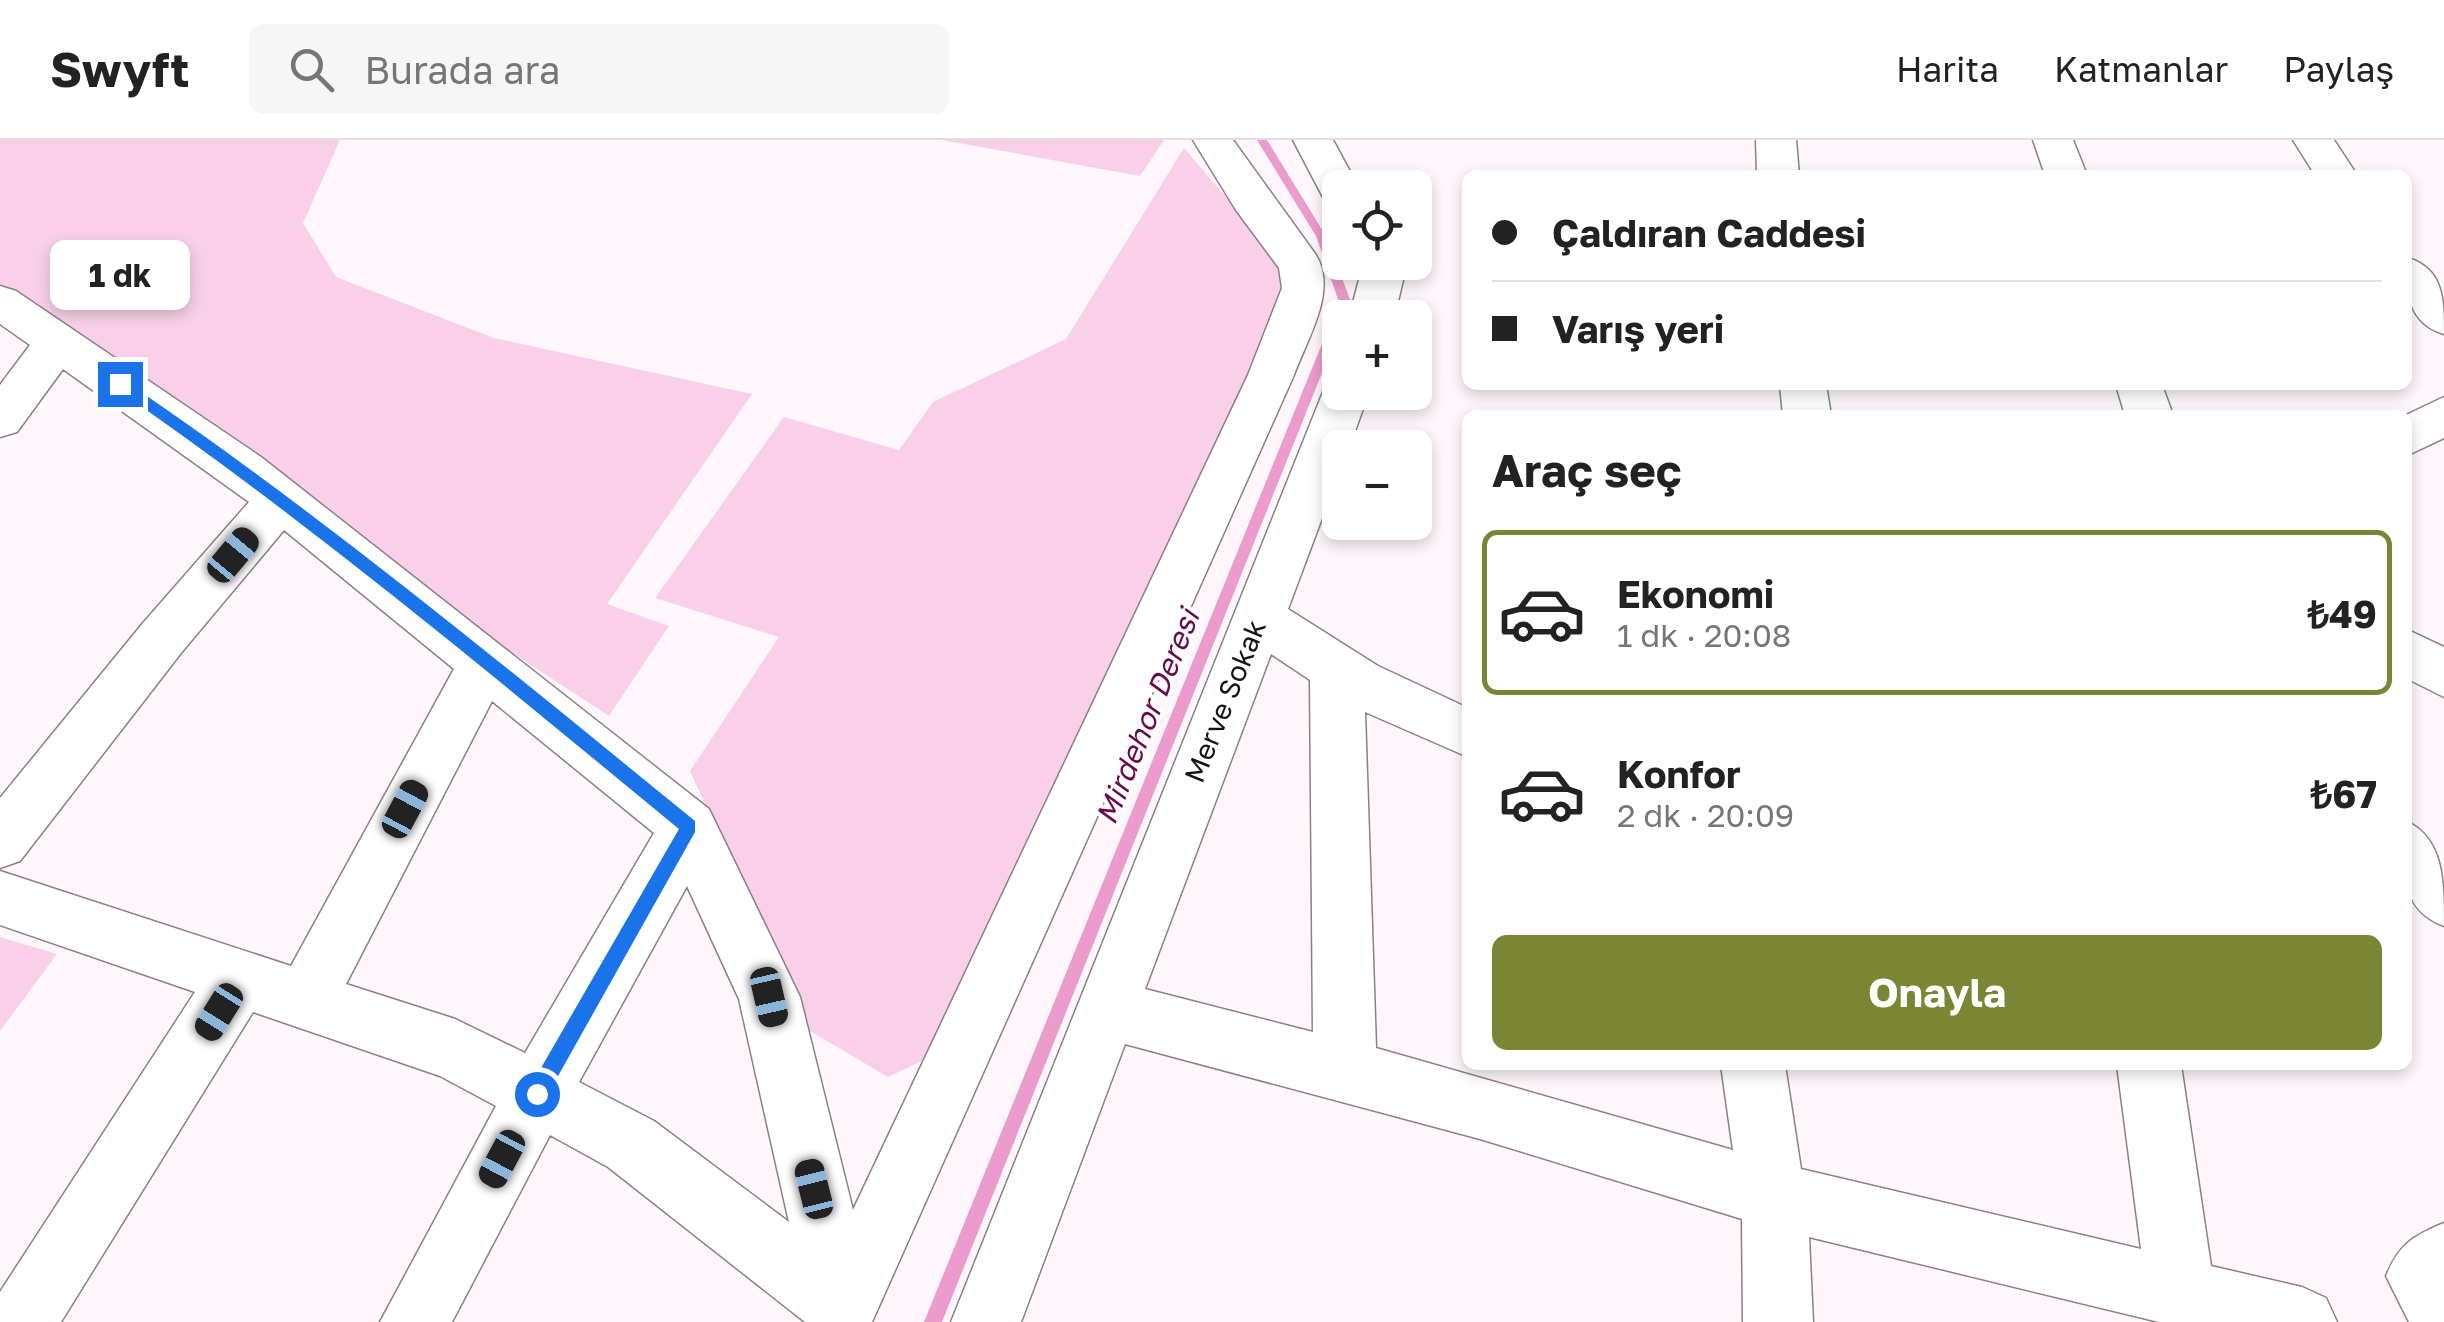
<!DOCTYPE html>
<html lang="tr">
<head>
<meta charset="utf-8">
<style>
  :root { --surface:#fff; --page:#f6f6f6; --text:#222; --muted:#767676; --line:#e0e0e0; --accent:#7a8634 }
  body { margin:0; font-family:"Golos Text",sans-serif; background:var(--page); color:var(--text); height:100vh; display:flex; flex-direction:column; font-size:38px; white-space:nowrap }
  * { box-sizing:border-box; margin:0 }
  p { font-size:32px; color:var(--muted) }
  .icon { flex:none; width:55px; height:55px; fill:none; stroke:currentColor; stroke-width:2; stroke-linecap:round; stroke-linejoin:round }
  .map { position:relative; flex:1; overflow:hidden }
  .sheet { position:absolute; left:1462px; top:270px; width:950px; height:660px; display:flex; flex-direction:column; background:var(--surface); border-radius:15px; box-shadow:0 5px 15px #0003 }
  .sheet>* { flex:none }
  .top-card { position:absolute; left:1462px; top:30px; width:950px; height:220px; border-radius:15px; box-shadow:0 5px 15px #0003; display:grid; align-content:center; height:220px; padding:0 30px; background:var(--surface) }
  .fabs { position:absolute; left:1322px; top:30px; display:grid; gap:20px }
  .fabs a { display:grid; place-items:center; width:110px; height:110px; border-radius:15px; background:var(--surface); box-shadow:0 5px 15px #0003; font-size:50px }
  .end { position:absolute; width:45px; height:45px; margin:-22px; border:12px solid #1a73e8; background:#fff; box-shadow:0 0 0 5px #fff }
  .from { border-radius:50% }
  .bubble { position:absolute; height:70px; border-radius:15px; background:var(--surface); box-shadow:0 5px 15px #0003; font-size:32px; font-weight:700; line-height:70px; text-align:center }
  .car { position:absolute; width:30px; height:60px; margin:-30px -15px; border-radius:12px; box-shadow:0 0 8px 2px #0007; background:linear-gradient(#222 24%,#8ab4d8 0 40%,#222 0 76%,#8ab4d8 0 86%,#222 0) }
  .top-card b { display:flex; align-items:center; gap:35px; height:95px; font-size:38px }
  .top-card b+b { border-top:2px solid var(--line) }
  .top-card i { width:25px; height:25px; background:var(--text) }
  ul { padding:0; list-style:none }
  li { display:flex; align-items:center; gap:30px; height:165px; margin:0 20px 15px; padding:0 10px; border:5px solid transparent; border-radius:15px }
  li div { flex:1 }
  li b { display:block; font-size:38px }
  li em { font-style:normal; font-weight:700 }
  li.on { border-color:var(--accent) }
  li>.icon { width:90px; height:90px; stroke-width:1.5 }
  h2 { padding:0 30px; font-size:45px; line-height:120px }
  .button { display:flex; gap:20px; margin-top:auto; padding:20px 30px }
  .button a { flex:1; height:115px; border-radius:15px; background:var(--accent); color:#fff; font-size:40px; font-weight:700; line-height:115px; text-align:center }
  header { display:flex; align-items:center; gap:60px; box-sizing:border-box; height:140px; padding:0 50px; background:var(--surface); border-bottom:2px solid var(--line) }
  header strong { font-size:48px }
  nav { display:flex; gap:55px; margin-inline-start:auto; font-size:35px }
  .search { width:700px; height:90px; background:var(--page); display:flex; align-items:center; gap:25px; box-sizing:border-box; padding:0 35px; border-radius:15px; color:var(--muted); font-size:38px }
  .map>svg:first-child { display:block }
</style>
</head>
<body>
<header>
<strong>Swyft</strong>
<div class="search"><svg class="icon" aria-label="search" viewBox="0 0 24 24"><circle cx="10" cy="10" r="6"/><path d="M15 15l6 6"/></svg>Burada ara</div>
<nav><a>Harita</a><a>Katmanlar</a><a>Paylaş</a></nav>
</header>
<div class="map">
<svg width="2444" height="1182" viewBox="0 0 2444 1182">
  <rect width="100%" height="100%" fill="#fff7fb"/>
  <path fill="#f9d0e8" d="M 0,0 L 340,0 L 303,83 L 336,137 L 494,198 L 752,254 L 607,464 L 669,486 L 609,576 L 305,377 L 0,164 Z
    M 942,0 L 1164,0 L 1140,36 Z
    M 1184,8 L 1272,111 L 1287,160 L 945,910 L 888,937 L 810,891 L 690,631 L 779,497 L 655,458 L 784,277 L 899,310 L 933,262 L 1066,199 Z
    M 0,797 L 57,814 L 0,891 Z"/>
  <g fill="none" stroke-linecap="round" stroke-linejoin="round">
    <path fill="#ec9ccc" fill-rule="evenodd" d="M 1257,0 L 1267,0 L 1326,96 L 1351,162 L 1344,178 L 1340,178 L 1340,188 L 942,1182 L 924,1182 L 1339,162 L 1316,96 Z"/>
    <defs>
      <path id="minor" d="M 1193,0 L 1233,0 L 1316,115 C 1338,151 1307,199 1294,235 L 872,1182 L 805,1182 L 608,1027 L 550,995 L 452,1182 L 380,1182 L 496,966 L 440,936 L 253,872 L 61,1182 L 0,1182 L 0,1152 L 195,852 L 0,785 L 0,731 L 291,826 L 454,529 L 284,390 L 181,513 L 20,721 L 0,728 L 0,658 L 143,483 L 249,362 L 63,229 L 17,292 L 0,297 L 0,245 L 30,205 L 0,184 L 0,146 L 16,151 L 261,317 L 709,669 L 800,857 L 853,1070 L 1248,235 L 1282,148 L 1279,128 L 1236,70 ZM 492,561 L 654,693 L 525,913 L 455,879 L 346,844 ZM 687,746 L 739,859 L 789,1082 L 654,981 L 579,942 Z
        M 1293,0 L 1333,0 L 1359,48 L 1340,48 L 1340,65 L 1325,61 Z
        M 1756,0 L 1796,0 L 1799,35 L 1757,35 Z
        M 2033,0 L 2073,0 L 2087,35 L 2045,35 Z
        M 2293,0 L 2334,0 L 2357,35 L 2315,35 Z
        M 2408,118 C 2444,129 2444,160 2444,194 C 2407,183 2406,151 2408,118 Z
        M 1356,122 L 1400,122 L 1405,132 L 1394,178 L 1349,178 L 1361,132 Z
        M 1340,237 L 1340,252 L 1369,252 L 1349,308 L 1340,308 L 1340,330 L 1288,469 L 1378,526 L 1468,568 L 1468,617 L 1365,572 L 1376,908 L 1733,1010 L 1721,925 L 1785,925 L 1801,1029 L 2141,1109 L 2117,925 L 2181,925 L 2211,1126 L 2302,1147 L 2326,1158 L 2337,1182 L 2159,1182 L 1809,1097 L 1813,1182 L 1743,1182 L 1742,1079 L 1480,999 L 1125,904 L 1021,1182 L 951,1182 L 1323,252 L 1329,240 ZM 1271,514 L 1310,540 L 1313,892 L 1145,849 Z
        M 1780,245 L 1826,245 L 1831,275 L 1783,275 Z
        M 2116,245 L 2162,245 L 2173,275 L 2125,275 Z
        M 2444,257 L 2444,298 L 2408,315 L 2406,275 Z
        M 2408,490 L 2444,507 L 2444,557 L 2408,539 Z
        M 2408,682 C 2444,700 2444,742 2444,786 C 2396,768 2405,725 2408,682 Z
        M 2444,1083 L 2444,1182 L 2409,1182 L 2386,1136 C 2399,1104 2413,1096 2444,1083 Z"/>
    </defs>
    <use href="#minor" stroke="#8c8087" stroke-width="3"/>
    <use href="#minor" fill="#fff" fill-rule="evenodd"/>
  </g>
  <path fill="#1a73e8" d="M 115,241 L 125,241 C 324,376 508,529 695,681 L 695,692 L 544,961 L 530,961 L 530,947 L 679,689 C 494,537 312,384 115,248 Z"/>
  <g text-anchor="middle" stroke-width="8" stroke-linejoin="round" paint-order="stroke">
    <g font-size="28" fill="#181416" stroke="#fff">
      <text transform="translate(1225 561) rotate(-68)" y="10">Merve Sokak</text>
    </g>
    <g font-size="30" font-style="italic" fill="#680a4e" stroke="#fff">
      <text transform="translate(1148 577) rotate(-68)" y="10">Mirdehor Deresi</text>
    </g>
  </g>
</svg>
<div class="fabs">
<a><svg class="icon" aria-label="locate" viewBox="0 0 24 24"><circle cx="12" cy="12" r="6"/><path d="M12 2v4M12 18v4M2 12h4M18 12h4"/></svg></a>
<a>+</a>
<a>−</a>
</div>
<i class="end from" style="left:537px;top:954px"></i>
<i class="end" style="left:120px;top:244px"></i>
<div class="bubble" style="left:50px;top:100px;width:140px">1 dk</div>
<i class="car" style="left:233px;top:415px;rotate:40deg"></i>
<i class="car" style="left:405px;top:669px;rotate:28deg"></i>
<i class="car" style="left:769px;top:857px;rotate:167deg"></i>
<i class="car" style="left:219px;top:872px;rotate:212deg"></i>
<i class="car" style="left:502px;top:1019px;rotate:208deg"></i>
<i class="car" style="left:814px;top:1049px;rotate:346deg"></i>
<div class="top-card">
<b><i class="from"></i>Çaldıran Caddesi</b>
<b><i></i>Varış yeri</b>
</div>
<section class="sheet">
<h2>Araç seç</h2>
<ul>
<li class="on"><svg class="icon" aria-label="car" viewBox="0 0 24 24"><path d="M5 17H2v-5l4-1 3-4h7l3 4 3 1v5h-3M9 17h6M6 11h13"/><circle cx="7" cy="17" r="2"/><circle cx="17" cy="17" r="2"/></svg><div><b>Ekonomi</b><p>1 dk · 20:08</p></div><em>₺49</em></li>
<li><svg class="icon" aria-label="car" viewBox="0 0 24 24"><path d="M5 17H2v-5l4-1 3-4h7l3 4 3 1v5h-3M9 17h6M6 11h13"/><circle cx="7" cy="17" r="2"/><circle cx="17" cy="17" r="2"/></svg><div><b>Konfor</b><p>2 dk · 20:09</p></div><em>₺67</em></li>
</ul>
<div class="button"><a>Onayla</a></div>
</section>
</div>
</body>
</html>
